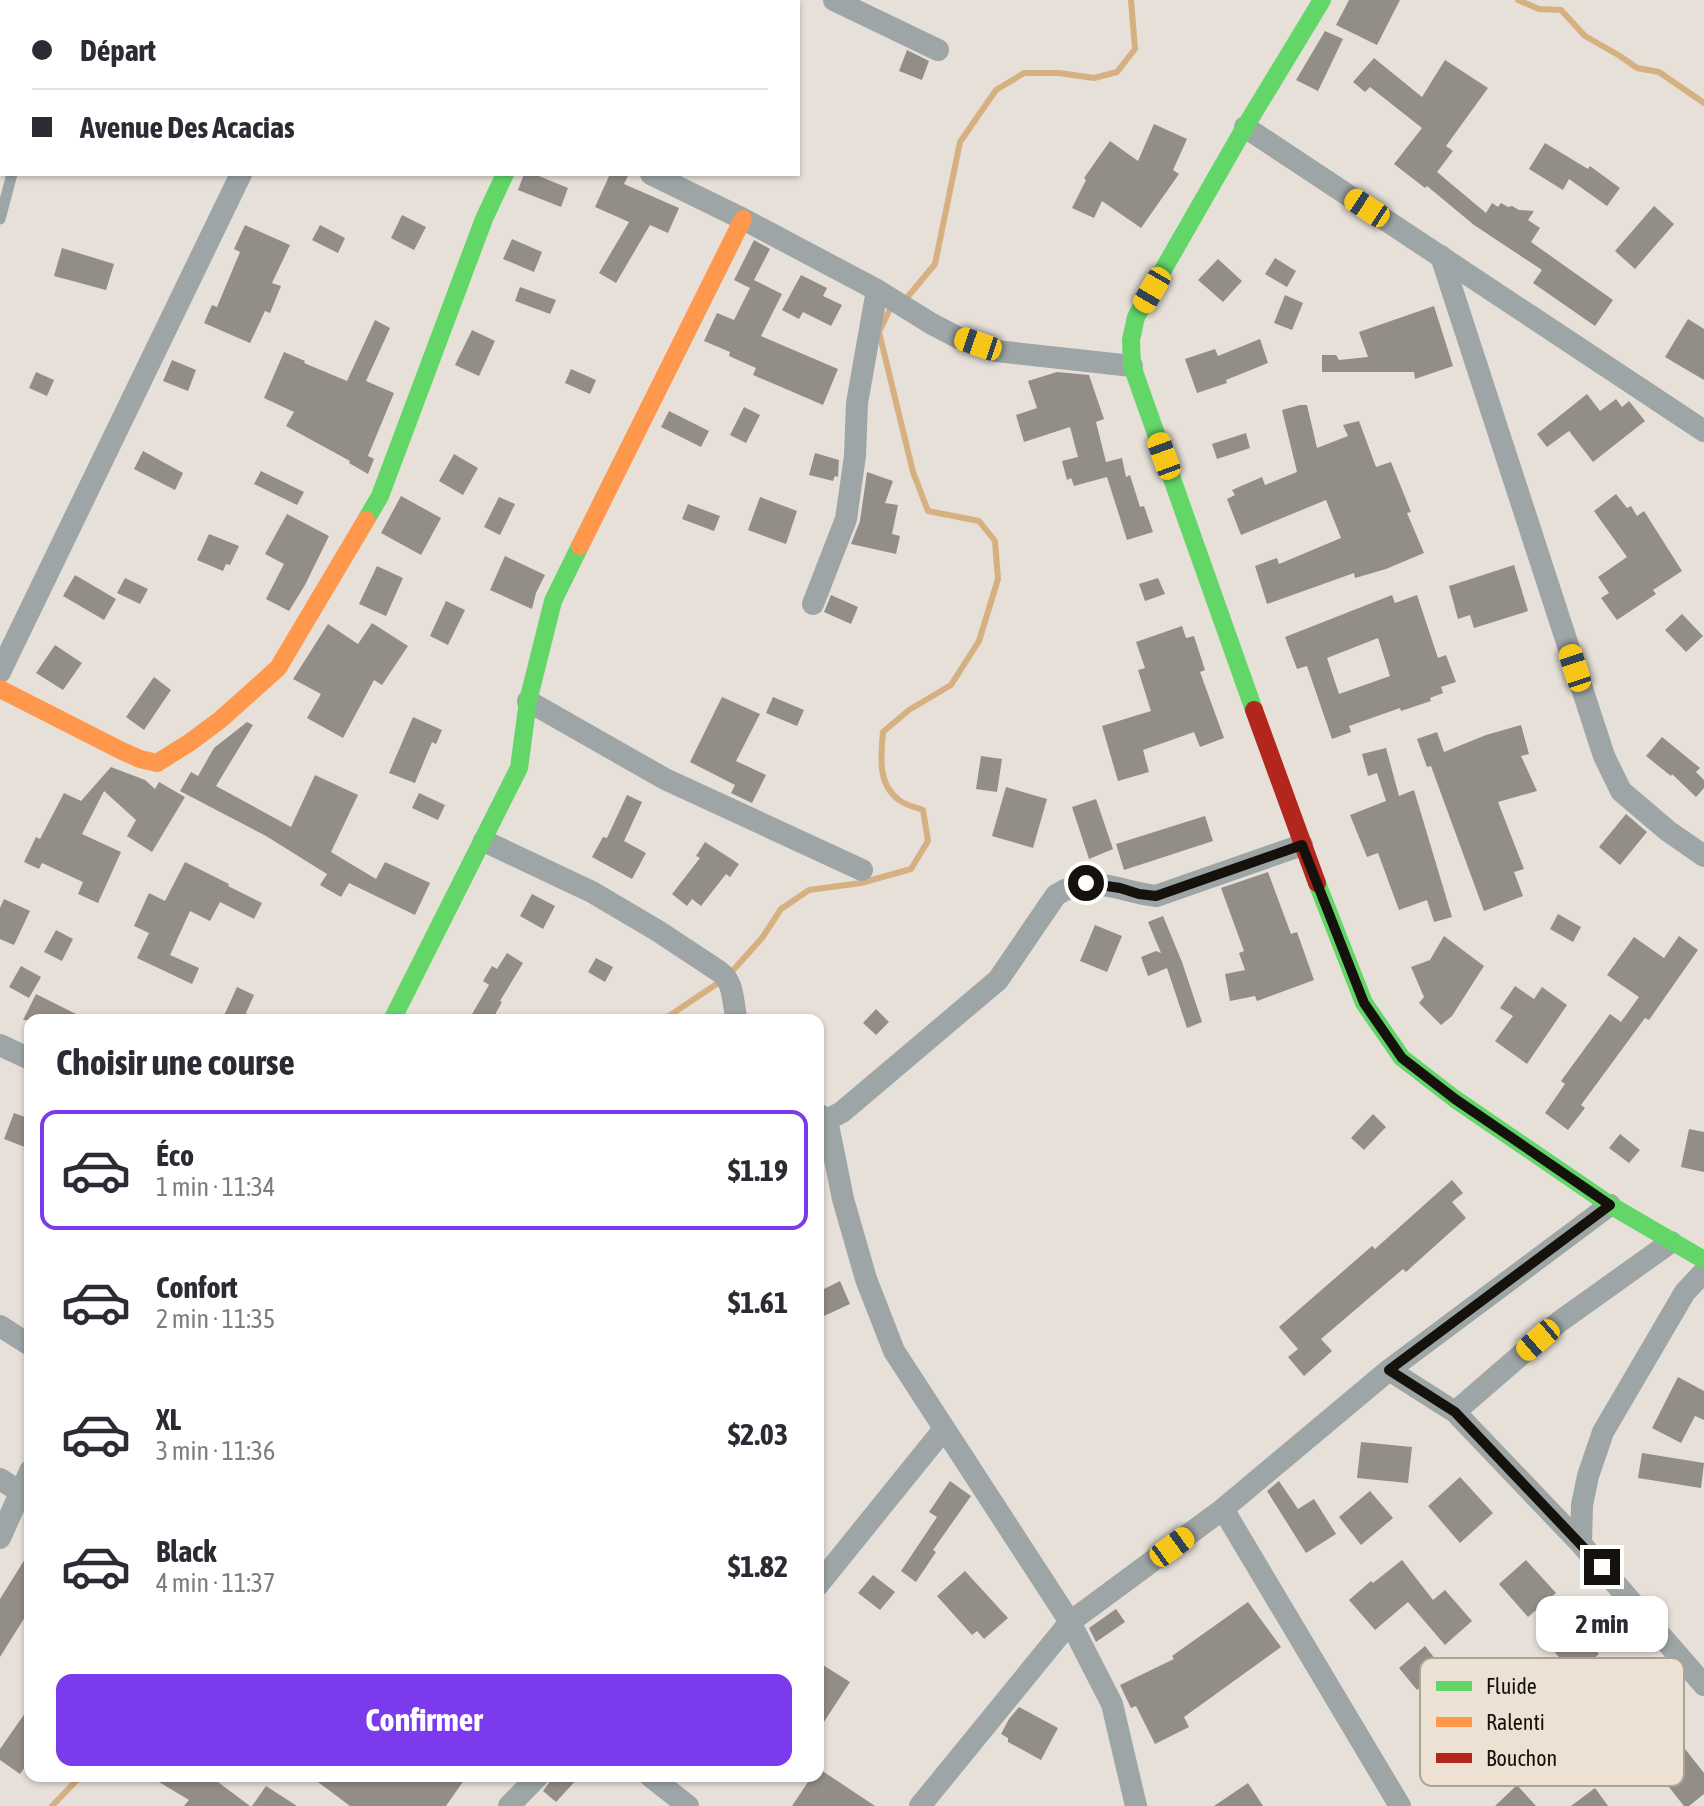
<!DOCTYPE html>
<html lang="fr">
<head>
<meta charset="utf-8">
<style>
  :root { --surface:#fff; --page:#f2f2f3; --text:#2b2b33; --muted:#7c7c81; --line:#e1e1e2; --accent:#7c3aed }
  body { margin:0; font-family:"Asap Condensed",sans-serif; background:var(--page); color:var(--text); height:100vh; display:flex; flex-direction:column; font-size:30px; white-space:nowrap }
  * { box-sizing:border-box; margin:0 }
  p { font-size:26px; color:var(--muted) }
  .icon { flex:none; width:44px; height:44px; fill:none; stroke:currentColor; stroke-width:2; stroke-linecap:round; stroke-linejoin:round }
  .map { position:relative; flex:1; overflow:hidden }
  .details { position:absolute; left:24px; top:1014px; width:800px; height:768px; display:flex; flex-direction:column; background:var(--surface); border-radius:16px; box-shadow:0 2px 6px #0004 }
  .details>* { flex:none }
  .guide { position:absolute; left:0px; top:0px; width:800px; height:176px; box-shadow:0 2px 6px #0004; display:grid; align-content:center; height:176px; padding:0 32px; background:var(--surface) }
  .end { position:absolute; width:36px; height:36px; margin:-18px; border:10px solid #15110c; background:#fff; box-shadow:0 0 0 4px #fff }
  .from { border-radius:50% }
  .bubble { position:absolute; height:56px; border-radius:16px; background:var(--surface); box-shadow:0 2px 6px #0004; font-size:26px; font-weight:700; line-height:56px; text-align:center }
  .car { position:absolute; width:24px; height:48px; margin:-24px -12px; border-radius:10px; box-shadow:0 0 6px 2px #0007; background:linear-gradient(#f5c518 24%,#345 0 40%,#f5c518 0 76%,#345 0 86%,#f5c518 0) }
  .guide b { display:flex; align-items:center; gap:28px; height:76px; font-size:30px }
  .guide b+b { border-top:2px solid var(--line) }
  .guide i { width:20px; height:20px; background:var(--text) }
  ul { padding:0; list-style:none }
  li { display:flex; align-items:center; gap:24px; height:120px; margin:0 16px 12px; padding:0 16px; border:4px solid transparent; border-radius:16px }
  li div { flex:1 }
  li b { display:block; font-size:30px }
  li em { font-style:normal; font-weight:700 }
  li.selected { border-color:var(--accent) }
  li>.icon { width:72px; height:72px; stroke-width:1.5 }
  h2 { padding:0 32px; font-size:36px; line-height:96px }
  .button { display:flex; gap:16px; margin-top:auto; padding:16px 32px }
  .button a { flex:1; height:92px; border-radius:16px; background:var(--accent); color:#fff; font-size:32px; font-weight:700; line-height:92px; text-align:center }
  .map>svg:first-child { display:block }
</style>
</head>
<body>
<div class="map">
<svg width="1704" height="1806" viewBox="0 0 1704 1806">
  <rect width="100%" height="100%" fill="#e6e0d8"/>
  <g fill="none" stroke-linecap="round" stroke-linejoin="round">
    <path stroke="#d6b081" stroke-width="6" d="M 1518,0 L 1539,9 L 1561,10 L 1585,36 L 1620,56 L 1637,68 L 1659,72 L 1704,103
      M 905,300 L 935,264 L 960,142 L 996,90 L 1024,73 L 1059,73 L 1094,78 L 1117,72 L 1135,49 L 1131,0
      M 663,1020 L 727,977 L 762,938 L 781,909 L 809,890 L 861,883 L 911,869 L 928,841 L 923,810 C 915,807 905,805 899,800 C 877,784 881,756 883,732 L 909,710 L 951,685 L 979,641 L 998,579 L 995,541 L 979,521 L 928,511 L 913,472 L 879,332 L 890,309 L 895,306
      M 52,1806 L 81,1776"/>
  </g>
  <path fill="#928d87" fill-rule="evenodd" d="M 1349,0 L 1400,0 L 1377,45 L 1336,25 Z
    M 1325,31 L 1343,39 L 1318,91 L 1296,80 Z
    M 907,50 L 929,61 L 922,80 L 899,71 Z
    M 1374,58 L 1422,97 L 1445,60 L 1488,88 L 1446,146 L 1453,151 L 1437,172 L 1486,213 L 1492,203 L 1498,207 L 1501,203 L 1508,207 L 1512,206 L 1519,210 L 1534,211 L 1528,220 L 1540,228 L 1531,242 L 1613,300 L 1595,326 L 1533,283 L 1542,270 L 1474,225 L 1427,186 L 1425,188 L 1394,164 L 1422,128 L 1370,87 L 1365,92 L 1353,82 Z
    M 1154,124 L 1187,139 L 1173,170 L 1179,174 L 1141,228 L 1102,201 L 1094,218 L 1072,208 L 1086,180 L 1084,178 L 1110,141 L 1138,161 Z
    M 1545,143 L 1588,169 L 1590,166 L 1620,188 L 1607,206 L 1569,179 L 1563,190 L 1529,169 Z
    M 524,174 L 534,174 L 568,188 L 561,207 L 518,190 Z
    M 610,174 L 629,174 L 624,184 L 679,208 L 668,233 L 650,225 L 616,283 L 599,273 L 629,222 L 595,207 Z
    M 1654,206 L 1674,224 L 1635,269 L 1615,251 Z
    M 402,215 L 426,227 L 414,250 L 391,238 Z
    M 245,225 L 290,245 L 272,283 L 281,286 L 270,313 L 265,311 L 250,343 L 204,323 L 212,305 L 217,307 L 240,252 L 234,249 Z
    M 320,225 L 345,238 L 338,253 L 312,240 Z
    M 512,239 L 542,252 L 534,272 L 503,259 Z
    M 754,240 L 770,249 L 754,280 L 782,294 L 761,336 L 838,369 L 823,405 L 753,375 L 756,368 L 729,356 L 730,352 L 704,341 L 717,313 L 734,320 L 750,288 L 734,280 Z
    M 62,248 L 114,264 L 106,290 L 54,276 Z
    M 1275,258 L 1296,271 L 1287,287 L 1265,274 Z
    M 1218,259 L 1242,281 L 1223,302 L 1198,280 Z
    M 801,275 L 827,288 L 823,296 L 842,305 L 831,326 L 803,312 L 799,319 L 782,310 Z
    M 520,287 L 556,300 L 550,314 L 515,301 Z
    M 1285,295 L 1303,303 L 1292,330 L 1274,323 Z
    M 1434,306 L 1453,366 L 1415,379 L 1414,372 L 1322,372 L 1322,355 L 1336,355 L 1339,360 L 1368,357 L 1359,332 Z
    M 1688,319 L 1704,329 L 1704,380 L 1665,357 Z
    M 375,320 L 390,328 L 366,381 L 394,393 L 368,456 L 374,459 L 368,474 L 349,463 L 350,461 L 286,426 L 294,412 L 264,398 L 284,352 L 305,361 L 304,363 L 347,381 Z
    M 472,330 L 495,341 L 479,376 L 455,365 Z
    M 1260,339 L 1268,363 L 1226,380 L 1227,383 L 1197,393 L 1185,359 L 1215,349 L 1218,356 Z
    M 172,360 L 196,370 L 188,391 L 163,381 Z
    M 571,369 L 596,380 L 590,394 L 565,383 Z
    M 36,372 L 54,380 L 47,396 L 29,388 Z
    M 1057,372 L 1089,375 L 1104,419 L 1096,422 L 1106,462 L 1122,458 L 1126,477 L 1130,475 L 1140,507 L 1144,506 L 1153,532 L 1127,540 L 1107,477 L 1074,486 L 1071,478 L 1067,480 L 1062,461 L 1078,457 L 1070,427 L 1024,442 L 1016,415 L 1037,408 L 1028,381 Z
    M 1587,394 L 1600,411 L 1616,399 L 1622,407 L 1629,401 L 1645,421 L 1593,462 L 1569,431 L 1547,447 L 1537,434 Z
    M 1300,405 L 1307,405 L 1317,448 L 1348,436 L 1343,425 L 1359,421 L 1376,467 L 1391,462 L 1411,512 L 1407,513 L 1424,553 L 1386,569 L 1355,578 L 1354,573 L 1267,604 L 1255,566 L 1277,558 L 1279,564 L 1341,538 L 1326,500 L 1241,535 L 1227,499 L 1235,495 L 1232,490 L 1262,477 L 1265,485 L 1297,472 L 1282,410 Z
    M 744,407 L 760,415 L 746,443 L 730,435 Z
    M 669,411 L 709,431 L 701,447 L 661,427 Z
    M 1246,433 L 1250,448 L 1217,459 L 1212,444 Z
    M 143,451 L 183,473 L 175,490 L 134,469 Z
    M 815,453 L 839,460 L 838,477 L 835,476 L 833,481 L 809,475 Z
    M 454,454 L 478,468 L 463,495 L 439,481 Z
    M 261,471 L 304,492 L 297,505 L 254,484 Z
    M 867,472 L 893,481 L 885,503 L 898,505 L 892,534 L 900,536 L 896,554 L 851,544 L 860,521 Z
    M 1616,494 L 1627,508 L 1631,506 L 1637,516 L 1644,511 L 1682,571 L 1653,590 L 1656,594 L 1617,620 L 1601,598 L 1609,593 L 1598,577 L 1627,557 L 1594,511 Z
    M 401,496 L 441,518 L 421,555 L 381,533 Z
    M 499,497 L 515,504 L 500,535 L 484,527 Z
    M 760,497 L 797,511 L 786,544 L 748,530 Z
    M 688,504 L 720,516 L 714,531 L 682,519 Z
    M 287,514 L 329,536 L 305,585 L 289,611 L 266,599 L 284,564 L 265,554 Z
    M 209,534 L 239,546 L 230,565 L 226,564 L 223,571 L 197,560 Z
    M 505,556 L 545,575 L 536,593 L 532,609 L 490,590 Z
    M 1514,565 L 1528,611 L 1474,628 L 1470,615 L 1458,619 L 1449,586 Z
    M 377,566 L 403,578 L 386,616 L 359,604 Z
    M 75,575 L 116,599 L 104,620 L 63,596 Z
    M 125,578 L 148,589 L 140,604 L 117,593 Z
    M 1158,578 L 1165,594 L 1145,601 L 1139,584 Z
    M 831,595 L 858,607 L 851,624 L 824,612 Z
    M 1392,595 L 1395,603 L 1417,595 L 1438,658 L 1446,655 L 1456,682 L 1441,687 L 1443,693 L 1430,698 L 1431,701 L 1401,711 L 1400,708 L 1349,726 L 1351,732 L 1332,739 L 1307,666 L 1297,669 L 1285,637 ZM 1378,638 L 1390,676 L 1339,694 L 1327,658 Z
    M 446,601 L 465,610 L 448,645 L 430,636 Z
    M 1682,614 L 1703,636 L 1686,652 L 1665,630 Z
    M 372,623 L 408,646 L 382,685 L 374,680 L 343,738 L 307,718 L 321,694 L 293,679 L 328,624 L 358,644 Z
    M 1182,626 L 1186,638 L 1194,636 L 1205,670 L 1200,672 L 1224,738 L 1200,747 L 1194,732 L 1143,750 L 1149,772 L 1118,781 L 1102,726 L 1151,711 L 1138,670 L 1145,668 L 1136,642 Z
    M 55,645 L 82,663 L 63,690 L 36,673 Z
    M 154,677 L 171,690 L 144,730 L 126,717 Z
    M 722,697 L 760,714 L 736,761 L 766,775 L 752,803 L 731,793 L 735,785 L 690,762 Z
    M 773,697 L 804,710 L 797,726 L 766,713 Z
    M 413,717 L 442,730 L 436,744 L 432,742 L 415,783 L 389,773 Z
    M 247,722 L 253,725 L 216,786 L 291,827 L 315,775 L 358,795 L 331,852 L 376,879 L 385,862 L 430,883 L 415,915 L 349,883 L 341,897 L 320,885 L 327,874 L 266,836 L 180,791 L 191,772 L 198,776 L 214,748 Z
    M 1521,725 L 1529,754 L 1521,756 L 1537,791 L 1498,802 L 1524,869 L 1514,872 L 1523,896 L 1484,911 L 1431,766 L 1427,767 L 1417,739 L 1437,732 L 1444,752 L 1486,735 Z
    M 1662,737 L 1700,768 L 1696,772 L 1704,780 L 1704,788 L 1696,797 L 1672,774 L 1671,776 L 1646,756 Z
    M 1386,748 L 1399,796 L 1414,790 L 1452,917 L 1434,922 L 1427,900 L 1399,910 L 1378,853 L 1367,857 L 1350,815 L 1386,801 L 1377,773 L 1368,776 L 1362,754 Z
    M 981,756 L 1002,759 L 997,792 L 976,789 Z
    M 111,767 L 145,780 L 155,789 L 159,782 L 185,797 L 152,852 L 127,836 L 136,820 L 104,791 L 82,834 L 121,852 L 98,903 L 78,894 L 83,882 L 42,863 L 39,869 L 24,862 L 36,837 L 40,839 L 64,793 L 81,801 Z
    M 1006,787 L 1047,799 L 1033,848 L 992,836 Z
    M 419,793 L 445,805 L 438,820 L 412,808 Z
    M 627,795 L 642,802 L 624,841 L 646,853 L 632,879 L 592,857 L 603,837 L 607,838 Z
    M 1096,799 L 1113,849 L 1089,859 L 1072,807 Z
    M 1626,814 L 1647,832 L 1620,865 L 1599,847 Z
    M 1205,816 L 1213,841 L 1124,870 L 1116,844 Z
    M 705,842 L 739,864 L 730,877 L 726,874 L 701,906 L 692,899 L 687,906 L 672,894 L 700,858 L 696,856 Z
    M 185,862 L 229,884 L 228,886 L 262,903 L 254,919 L 220,902 L 210,921 L 190,911 L 170,955 L 199,968 L 192,984 L 137,958 L 149,933 L 134,926 L 149,893 L 165,901 Z
    M 1268,872 L 1291,934 L 1297,932 L 1314,980 L 1257,1001 L 1255,996 L 1230,1001 L 1225,974 L 1245,970 L 1239,953 L 1244,951 L 1221,888 Z
    M 532,894 L 555,906 L 543,929 L 520,916 Z
    M 4,899 L 30,911 L 14,945 L 0,939 L 0,908 Z
    M 1558,914 L 1581,927 L 1573,942 L 1550,929 Z
    M 1163,916 L 1182,962 L 1202,1022 L 1187,1028 L 1167,968 L 1148,976 L 1141,957 L 1156,951 L 1161,953 L 1148,922 Z
    M 1095,925 L 1122,936 L 1107,972 L 1080,961 Z
    M 56,930 L 73,939 L 62,961 L 44,952 Z
    M 1444,936 L 1484,966 L 1452,1016 L 1441,1025 L 1419,1003 L 1424,997 L 1411,967 L 1430,960 Z
    M 1679,936 L 1698,950 L 1649,1020 L 1645,1018 L 1581,1105 L 1585,1108 L 1568,1130 L 1545,1113 L 1565,1084 L 1561,1081 L 1610,1014 L 1621,1022 L 1639,997 L 1607,975 L 1634,937 L 1664,958 Z
    M 507,953 L 523,963 L 500,1001 L 502,1002 L 492,1020 L 484,1020 L 472,1014 L 489,985 L 483,981 L 492,966 L 497,969 Z
    M 596,958 L 613,967 L 605,982 L 588,972 Z
    M 21,966 L 41,977 L 29,998 L 9,987 Z
    M 1515,986 L 1534,999 L 1542,987 L 1567,1005 L 1527,1064 L 1495,1041 L 1513,1016 L 1500,1008 Z
    M 237,987 L 254,995 L 243,1020 L 222,1020 Z
    M 36,994 L 88,1020 L 23,1020 Z
    M 876,1009 L 889,1022 L 876,1035 L 863,1023 Z
    M 14,1113 L 30,1119 L 30,1149 L 4,1139 Z
    M 1373,1114 L 1386,1127 L 1364,1150 L 1351,1138 Z
    M 1689,1129 L 1704,1132 L 1704,1172 L 1681,1167 Z
    M 1620,1134 L 1640,1150 L 1629,1163 L 1609,1148 Z
    M 1452,1180 L 1463,1193 L 1452,1202 L 1466,1218 L 1406,1272 L 1403,1269 L 1321,1339 L 1332,1351 L 1304,1376 L 1288,1357 L 1298,1349 L 1279,1327 L 1372,1246 L 1375,1249 Z
    M 840,1281 L 850,1304 L 824,1316 L 818,1303 L 818,1292 Z
    M 1678,1377 L 1704,1391 L 1704,1420 L 1695,1416 L 1681,1443 L 1652,1428 Z
    M 1361,1442 L 1412,1447 L 1408,1483 L 1357,1478 Z
    M 1642,1453 L 1704,1463 L 1701,1488 L 1638,1478 Z
    M 1460,1477 L 1493,1513 L 1460,1543 L 1428,1506 Z
    M 950,1481 L 971,1496 L 933,1550 L 936,1552 L 916,1582 L 901,1571 L 937,1517 L 929,1512 Z
    M 1279,1481 L 1298,1509 L 1314,1499 L 1336,1534 L 1306,1553 L 1267,1491 Z
    M 1370,1491 L 1393,1518 L 1361,1545 L 1339,1517 Z
    M 30,1551 L 30,1609 L 0,1657 L 0,1599 Z
    M 1402,1560 L 1433,1600 L 1445,1590 L 1472,1621 L 1445,1645 L 1408,1602 L 1375,1630 L 1349,1600 L 1371,1581 L 1373,1583 Z
    M 1526,1560 L 1556,1593 L 1528,1617 L 1499,1584 Z
    M 965,1571 L 1008,1618 L 984,1639 L 977,1631 L 972,1635 L 937,1596 Z
    M 873,1575 L 895,1592 L 880,1610 L 858,1593 Z
    M 1248,1602 L 1281,1647 L 1184,1717 L 1189,1727 L 1155,1744 L 1136,1706 L 1131,1708 L 1120,1685 L 1174,1659 L 1172,1656 Z
    M 1116,1609 L 1125,1622 L 1096,1642 L 1089,1628 Z
    M 1572,1622 L 1599,1654 L 1574,1675 L 1547,1643 Z
    M 1425,1646 L 1443,1669 L 1417,1690 L 1399,1668 Z
    M 818,1662 L 850,1682 L 818,1731 Z
    M 30,1706 L 30,1760 L 20,1774 L 0,1760 L 0,1749 Z
    M 1019,1707 L 1058,1728 L 1041,1760 L 1008,1742 L 1008,1738 L 1001,1734 L 1009,1719 Z
    M 1685,1749 L 1704,1773 L 1704,1794 L 1689,1806 L 1684,1806 L 1657,1772 Z
    M 818,1768 L 875,1806 L 792,1806 L 812,1776 L 818,1776 Z
    M 149,1776 L 210,1776 L 250,1806 L 184,1806 L 189,1800 Z
    M 310,1776 L 467,1776 L 446,1806 L 350,1806 Z
    M 554,1776 L 580,1776 L 556,1802 L 543,1791 Z
    M 1248,1783 L 1263,1806 L 1214,1806 Z
    M 1517,1785 L 1536,1806 L 1495,1806 Z
    M 266,1786 L 297,1806 L 252,1806 Z
    M 1595,1788 L 1608,1806 L 1571,1806 Z"/>
  <g fill="none" stroke-linecap="round" stroke-linejoin="round">
    <path stroke="#9da5a6" stroke-width="11" d="M 56,2 L 57,0
      M 0,219 L 12,174"/>
    <path stroke="#9da5a6" stroke-width="22" d="M 330,0 L 333,2
      M 537,0 L 542,0
      M 834,0 L 938,50
      M 1245,127 L 1704,431
      M 651,174 L 743,219 L 877,290 L 932,324 L 959,338 L 996,351 L 1132,366
      M 1441,256 L 1604,756 L 1621,791 L 1668,831 L 1704,856
      M 813,604 L 846,519 L 855,456 L 857,403 L 877,290
      M 0,672 L 241,174
      M 528,701 L 665,779 L 862,870
      M 484,841 L 592,892 L 658,931 L 720,972 C 735,983 732,1003 737,1020
      M 0,1045 L 30,1059
      M 818,1114 L 827,1120 L 842,1112 L 998,980 L 1056,895 C 1092,872 1119,892 1156,896 L 1302,845
      M 827,1120 L 843,1199 L 866,1279 L 894,1351 L 1070,1622 L 1223,1509
      M 0,1326 L 30,1345
      M 1389,1370 L 1455,1412 L 1581,1544 L 1704,1685
      M 1455,1412 L 1559,1322 L 1671,1242
      M 0,1479 L 20,1492
      M 0,1538 L 30,1471
      M 1581,1544 L 1582,1505 L 1588,1476 L 1603,1432 L 1685,1292 L 1704,1272
      M 818,1585 L 944,1429
      M 650,1776 L 688,1806
      M 509,1806 L 538,1776
      M 920,1806 L 1070,1622 L 1112,1704 L 1136,1806
      M 1400,1806 L 1223,1509 L 1389,1370 L 1610,1205"/>
    <path stroke="#63d668" stroke-width="18" d="M 366,520 L 380,496 L 484,219 L 505,174
      M 1254,710 L 1132,366 L 1131,340 L 1136,317 L 1245,127 L 1322,0
      M 1317,883 L 1364,1003 L 1402,1058 L 1455,1099 L 1610,1205 L 1704,1260
      M 392,1020 L 519,768 L 528,701 L 553,601 L 580,546"/>
    <path stroke="#ff974d" stroke-width="18" d="M 580,546 L 743,219
      M 0,689 L 122,751 L 140,759 L 157,763 L 189,743 L 220,720 L 278,668 L 366,520"/>
    <path stroke="#b3261e" stroke-width="18" d="M 1254,710 L 1317,883"/>
  </g>
  <g fill="none" stroke-linecap="round" stroke-linejoin="round">
    <path stroke="#15110c" stroke-width="10" d="M 1086,883 L 1120,888 L 1139,894 L 1156,896 L 1302,845 L 1364,1003 L 1402,1058 L 1455,1099 L 1610,1205 L 1389,1370 L 1455,1412 L 1602,1567"/>
  </g>
  <rect x="1420" y="1658" width="264" height="128" rx="12" fill="#ece1d2" stroke="#aca397" stroke-width="2"/>
  <rect x="1436" y="1681" width="36" height="10" fill="#63d668"/>
  <rect x="1436" y="1717" width="36" height="10" fill="#ff974d"/>
  <rect x="1436" y="1753" width="36" height="10" fill="#b3261e"/>
  <g font-size="22" fill="#15110c">
    <text x="1486" y="1694">Fluide</text>
    <text x="1486" y="1730">Ralenti</text>
    <text x="1486" y="1766">Bouchon</text>
  </g>
</svg>
<i class="end from" style="left:1086px;top:883px"></i>
<i class="end" style="left:1602px;top:1567px"></i>
<div class="bubble" style="left:1536px;top:1596px;width:132px">2 min</div>
<i class="car" style="left:1367px;top:208px;rotate:303deg"></i>
<i class="car" style="left:1152px;top:290px;rotate:210deg"></i>
<i class="car" style="left:978px;top:344px;rotate:289deg"></i>
<i class="car" style="left:1164px;top:456px;rotate:340deg"></i>
<i class="car" style="left:1575px;top:668px;rotate:342deg"></i>
<i class="car" style="left:1538px;top:1340px;rotate:229deg"></i>
<i class="car" style="left:1172px;top:1547px;rotate:54deg"></i>
<div class="guide">
<b><i class="from"></i>Départ</b>
<b><i></i>Avenue Des Acacias</b>
</div>
<section class="details">
<h2>Choisir une course</h2>
<ul>
<li class="selected"><svg class="icon" aria-label="car" viewBox="0 0 24 24"><path d="M5 17H2v-5l4-1 3-4h7l3 4 3 1v5h-3M9 17h6M6 11h13"/><circle cx="7" cy="17" r="2"/><circle cx="17" cy="17" r="2"/></svg><div><b>Éco</b><p>1 min · 11:34</p></div><em>$1.19</em></li>
<li><svg class="icon" aria-label="car" viewBox="0 0 24 24"><path d="M5 17H2v-5l4-1 3-4h7l3 4 3 1v5h-3M9 17h6M6 11h13"/><circle cx="7" cy="17" r="2"/><circle cx="17" cy="17" r="2"/></svg><div><b>Confort</b><p>2 min · 11:35</p></div><em>$1.61</em></li>
<li><svg class="icon" aria-label="car" viewBox="0 0 24 24"><path d="M5 17H2v-5l4-1 3-4h7l3 4 3 1v5h-3M9 17h6M6 11h13"/><circle cx="7" cy="17" r="2"/><circle cx="17" cy="17" r="2"/></svg><div><b>XL</b><p>3 min · 11:36</p></div><em>$2.03</em></li>
<li><svg class="icon" aria-label="car" viewBox="0 0 24 24"><path d="M5 17H2v-5l4-1 3-4h7l3 4 3 1v5h-3M9 17h6M6 11h13"/><circle cx="7" cy="17" r="2"/><circle cx="17" cy="17" r="2"/></svg><div><b>Black</b><p>4 min · 11:37</p></div><em>$1.82</em></li>
</ul>
<div class="button"><a>Confirmer</a></div>
</section>
</div>
</body>
</html>
